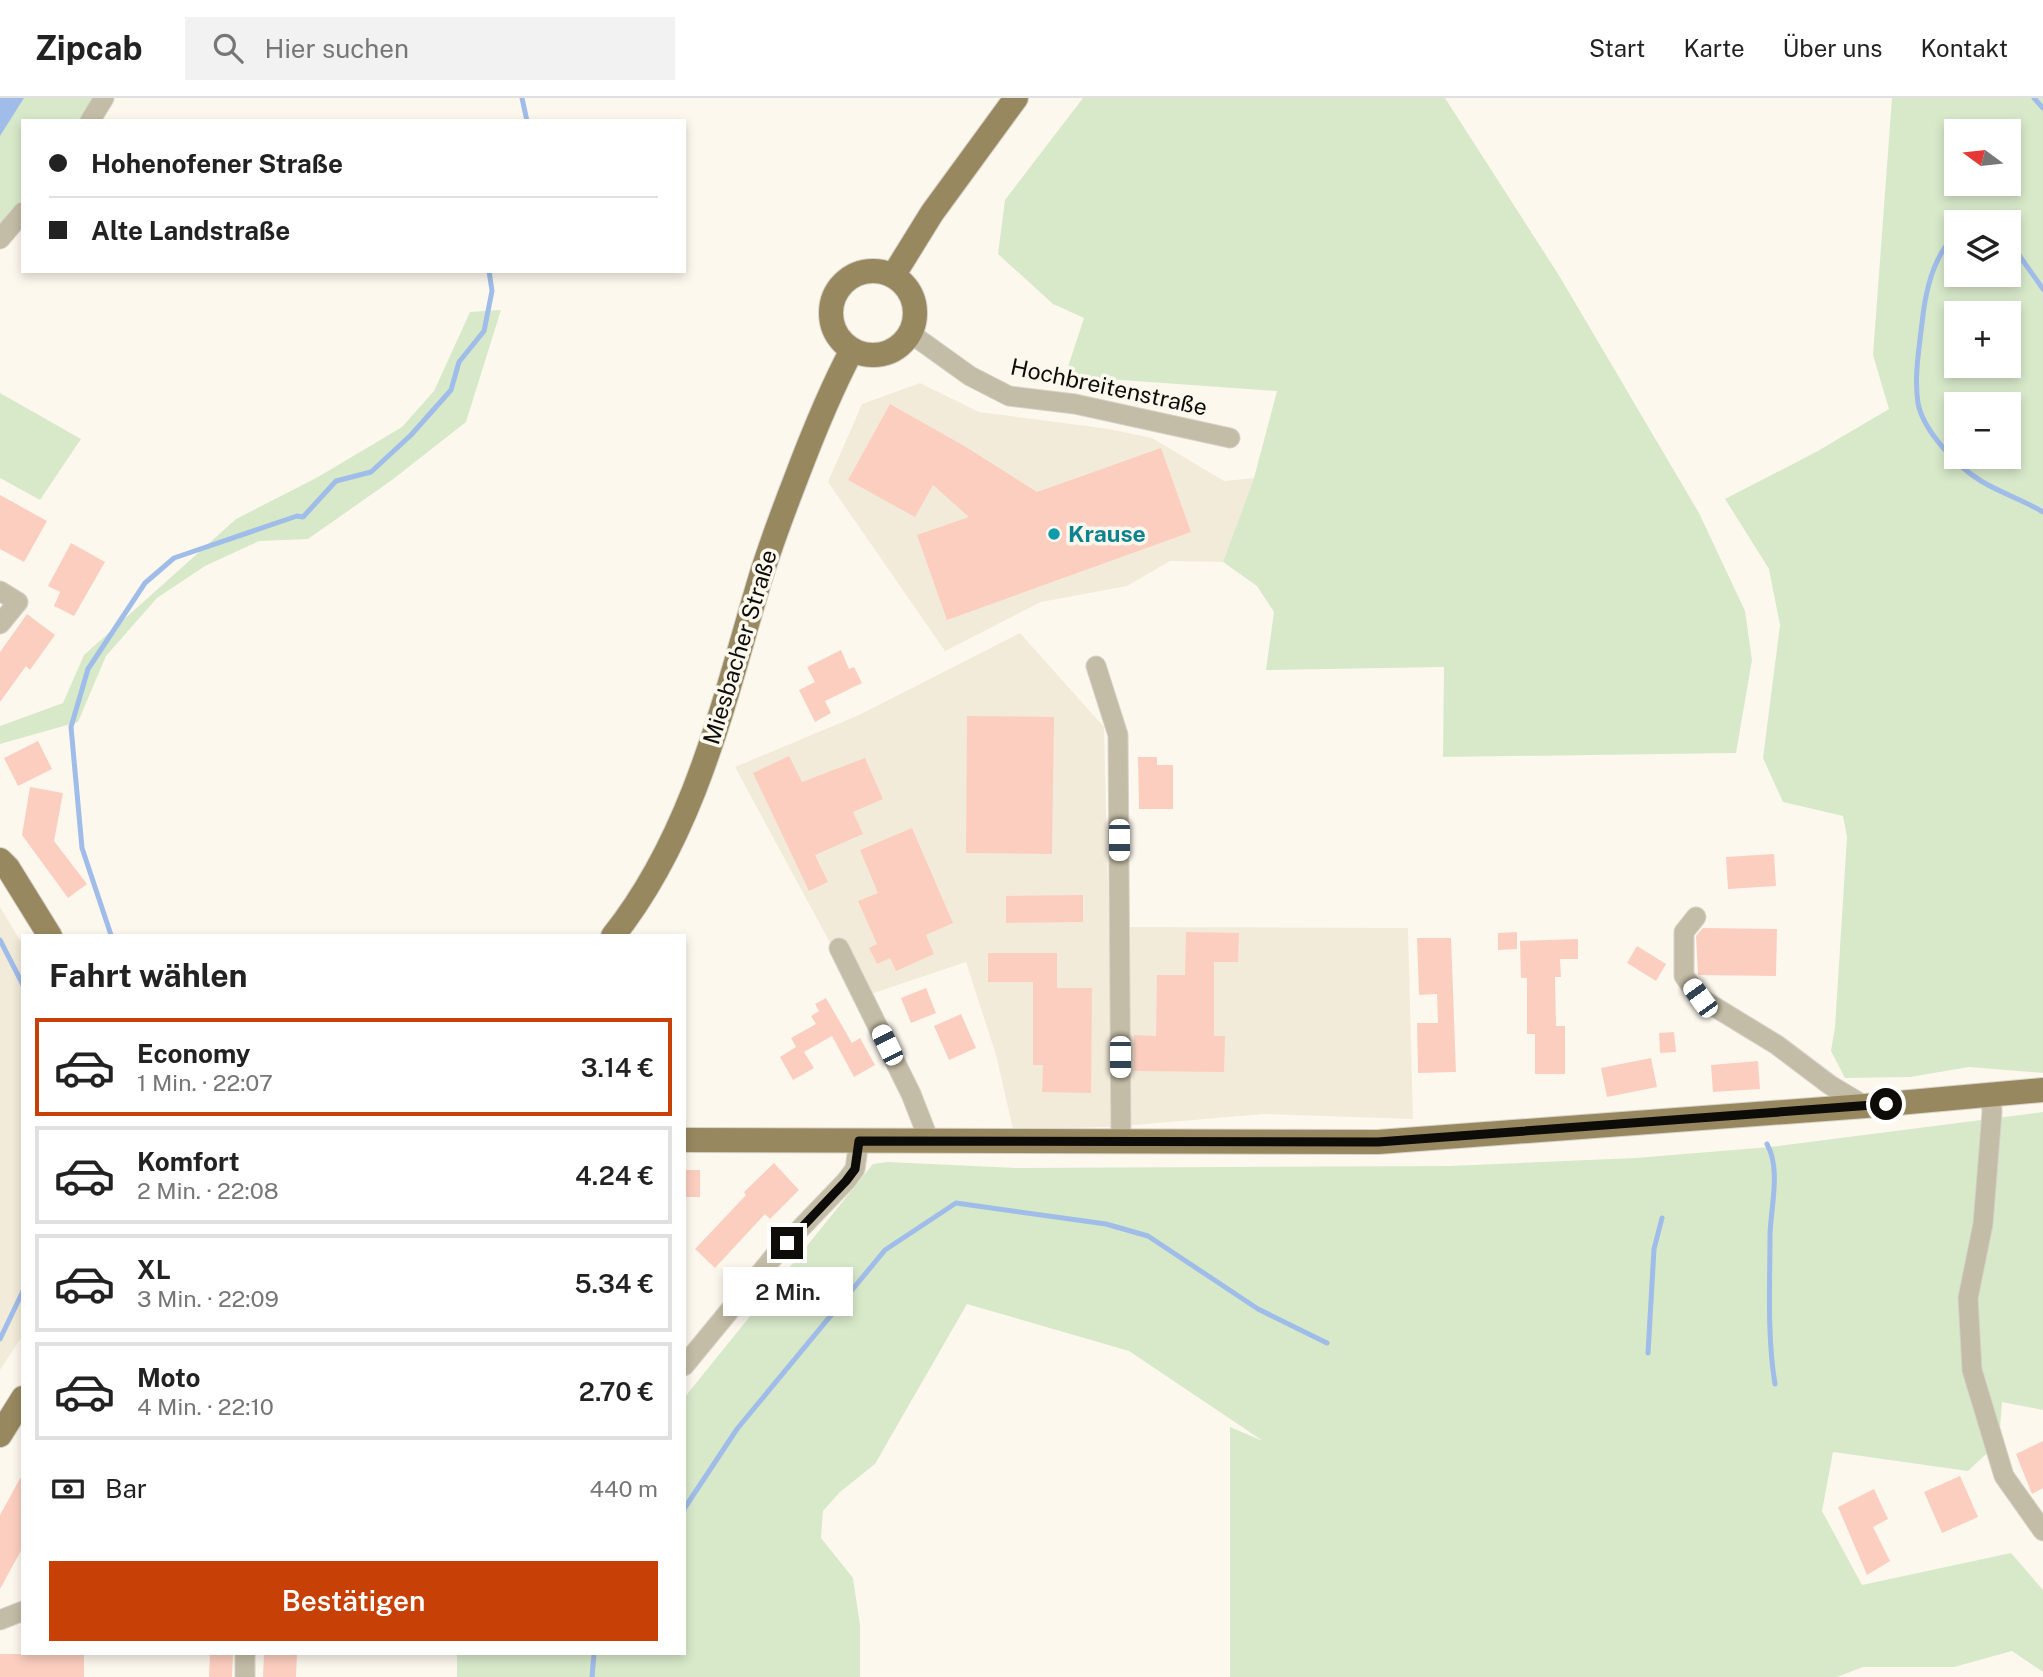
<!DOCTYPE html>
<html lang="de">
<head>
<meta charset="utf-8">
<style>
  :root { --surface:#fff; --page:#f2f2f2; --text:#222; --muted:#767676; --line:#e0e0e0; --accent:#c74006 }
  body { margin:0; font-family:"Public Sans",sans-serif; background:var(--page); color:var(--text); height:100vh; display:flex; flex-direction:column; font-size:26px; white-space:nowrap }
  * { box-sizing:border-box; margin:0 }
  p { font-size:23px; color:var(--muted) }
  .icon { flex:none; width:38px; height:38px; fill:none; stroke:currentColor; stroke-width:2; stroke-linecap:round; stroke-linejoin:round }
  .map { position:relative; flex:1; overflow:hidden }
  .panel { position:absolute; left:21px; top:836px; width:665px; height:721px; display:flex; flex-direction:column; background:var(--surface); border-radius:0px; box-shadow:0 4px 10px #0003 }
  .panel>* { flex:none }
  .hud { position:absolute; left:21px; top:21px; width:665px; height:154px; border-radius:0px; box-shadow:0 4px 10px #0003; display:grid; align-content:center; height:154px; padding:0 28px; background:var(--surface) }
  .needle { width:46px; rotate:285deg }
  .tools { position:absolute; left:1944px; top:21px; display:grid; gap:14px }
  .tools a { display:grid; place-items:center; width:77px; height:77px; border-radius:0px; background:var(--surface); box-shadow:0 4px 10px #0003; font-size:35px }
  .end { position:absolute; width:32px; height:32px; margin:-16px; border:9px solid #0d0c09; background:#fff; box-shadow:0 0 0 4px #fff }
  .from { border-radius:50% }
  .bubble { position:absolute; height:49px; border-radius:0px; background:var(--surface); box-shadow:0 4px 10px #0003; font-size:23px; font-weight:600; line-height:49px; text-align:center }
  .car { position:absolute; width:21px; height:42px; margin:-21px -10px; border-radius:9px; box-shadow:0 0 5px 2px #0007; background:linear-gradient(#fff 24%,#345 0 40%,#fff 0 76%,#345 0 86%,#fff 0) }
  .hud b { display:flex; align-items:center; gap:24px; height:66px; font-size:26px }
  .hud b+b { border-top:2px solid var(--line) }
  .hud i { width:18px; height:18px; background:var(--text) }
  ul { padding:0; list-style:none }
  li { display:flex; align-items:center; gap:21px; height:98px; margin:0 14px 10px; padding:0 14px; border:4px solid var(--line); border-radius:0px }
  li div { flex:1 }
  li b { display:block; font-size:26px }
  li em { font-style:normal; font-weight:600 }
  li.on { border-color:var(--accent) }
  li>.icon { width:63px; height:63px; stroke-width:1.5 }
  h2 { padding:0 28px; font-size:32px; line-height:84px }
  .pay { display:flex; align-items:center; gap:18px; height:77px; padding:0 28px; font-size:26px }
  .pay p { margin-inline-start:auto }
  .button { display:flex; gap:14px; margin-top:auto; padding:14px 28px }
  .button a { flex:1; height:80px; border-radius:0px; background:var(--accent); color:#fff; font-size:28px; font-weight:600; line-height:80px; text-align:center }
  header { display:flex; align-items:center; gap:42px; box-sizing:border-box; height:98px; padding:0 35px; background:var(--surface); border-bottom:2px solid var(--line) }
  header strong { font-size:33px }
  nav { display:flex; gap:38px; margin-inline-start:auto; font-size:24px }
  .search { width:490px; height:63px; background:var(--page); display:flex; align-items:center; gap:18px; box-sizing:border-box; padding:0 24px; border-radius:0px; color:var(--muted); font-size:26px }
  .map>svg:first-child { display:block }
</style>
</head>
<body>
<header>
<strong>Zipcab</strong>
<div class="search"><svg class="icon" aria-label="search" viewBox="0 0 24 24"><circle cx="10" cy="10" r="6"/><path d="M15 15l6 6"/></svg>Hier suchen</div>
<nav><a>Start</a><a>Karte</a><a>Über uns</a><a>Kontakt</a></nav>
</header>
<div class="map">
<svg width="2043" height="1579" viewBox="0 0 2043 1579">
  <rect width="100%" height="100%" fill="#fdf8ee"/>
  <path fill="#f3ebd9" d="M 920,285 L 979,314 L 1109,331 L 1152,340 L 1224,383 L 1254,380 L 1223,464 L 1170,463 L 1127,488 L 1041,504 L 945,553 L 828,384 L 862,306 Z
    M 1020,535 L 1104,629 L 1109,829 L 1408,830 L 1413,1021 L 1265,1016 L 1110,1029 L 1013,1031 L 996,957 L 966,864 L 856,901 L 841,865 L 735,669 L 859,617 Z
    M 0,809 L 23,847 L 23,1237 L 0,1272 Z"/>
  <path fill="#d8e9ca" fill-rule="evenodd" d="M 0,0 L 93,0 L 81,23 L 23,23 L 23,101 L 0,126 Z
    M 1083,0 L 1445,0 L 1560,179 L 1699,415 L 1745,513 L 1752,562 L 1736,655 L 1443,659 L 1444,569 L 1266,572 L 1274,514 L 1257,488 L 1223,464 L 1254,380 L 1277,293 L 1065,278 L 1084,220 L 1053,206 L 998,156 L 1005,102 Z
    M 1892,0 L 2043,0 L 2043,975 L 1969,969 L 1910,979 L 1845,980 L 1831,953 L 1835,929 L 1847,739 L 1843,718 L 1783,704 L 1763,660 L 1780,527 L 1769,471 L 1725,401 L 1816,354 L 1889,311 L 1873,257 ZM 1956,33 L 2009,33 L 2009,86 L 1956,86 ZM 1956,124 L 2009,124 L 2009,177 L 1956,177 ZM 1956,215 L 2009,215 L 2009,268 L 1956,268 ZM 1956,306 L 2009,306 L 2009,359 L 1956,359 Z
    M 501,212 L 466,324 L 392,382 L 308,441 L 259,443 L 205,468 L 157,500 L 106,558 L 78,624 L 0,646 L 0,628 L 63,605 L 84,557 L 236,421 L 318,379 L 402,329 L 434,293 L 470,214 Z
    M 0,295 L 81,341 L 40,402 L 0,380 Z
    M 2043,1014 L 2043,1312 L 2002,1304 L 1999,1344 L 1968,1373 L 1833,1354 L 1822,1413 L 1862,1487 L 2011,1455 L 2043,1492 L 2043,1574 L 2012,1553 L 1954,1569 L 1863,1569 L 1837,1579 L 1230,1579 L 1230,1329 L 1263,1343 L 1129,1253 L 967,1206 L 875,1366 L 840,1394 L 823,1413 L 821,1440 L 853,1480 L 860,1527 L 860,1579 L 457,1579 L 457,1556 L 684,1556 L 684,1300 L 873,1066 L 887,1064 L 1017,1070 L 1449,1068 L 1635,1060 L 1770,1049 Z"/>
  <path fill="#a0bce8" d="M 0,0 L 24,0 L 0,38 Z"/>
  <g fill="none" stroke-linecap="round" stroke-linejoin="round">
    <path stroke="#a0bce8" stroke-width="5" d="M 522,0 L 527,23
      M 2034,0 L 2043,10
      M 1983,124 L 1987,124
      M 1956,137 C 1933,157 1925,196 1922,225 C 1919,251 1914,279 1918,305 C 1923,333 1958,369 1981,383 C 2001,395 2023,402 2043,414
      M 2009,143 L 2043,191
      M 111,837 L 82,750 L 71,629 L 88,571 L 145,485 L 174,460 L 297,418 L 303,419 L 336,383 L 371,374 L 411,337 L 451,292 L 459,264 L 484,233 L 492,193 L 489,173
      M 0,842 L 23,887
      M 1767,1046 C 1781,1071 1771,1108 1770,1136 C 1770,1185 1767,1238 1775,1286
      M 0,1241 L 23,1193
      M 1648,1255 L 1654,1151 L 1662,1120
      M 684,1411 L 737,1331 L 885,1152 L 956,1105 L 1106,1126 L 1148,1138 L 1258,1211 L 1327,1245
      M 592,1579 L 594,1556"/>
  </g>
  <path fill="#fccec0" d="M 890,306 L 966,349 L 1037,394 L 1161,350 L 1191,434 L 947,522 L 917,437 L 969,419 L 933,387 L 915,419 L 848,382 Z
    M 0,397 L 47,423 L 24,464 L 0,451 Z
    M 71,445 L 105,464 L 74,518 L 54,508 L 60,494 L 48,488 Z
    M 27,516 L 55,537 L 30,572 L 26,568 L 0,604 L 0,554 Z
    M 841,552 L 849,571 L 854,569 L 862,585 L 825,603 L 831,615 L 815,624 L 799,592 L 815,584 L 807,569 Z
    M 967,618 L 1054,619 L 1052,756 L 966,755 Z
    M 38,643 L 52,671 L 18,688 L 4,660 Z
    M 789,658 L 802,684 L 865,660 L 883,701 L 853,714 L 863,736 L 815,757 L 828,784 L 809,793 L 753,675 Z
    M 1138,659 L 1157,659 L 1157,667 L 1173,667 L 1173,711 L 1139,711 Z
    M 30,689 L 63,695 L 54,743 L 87,786 L 68,800 L 22,737 Z
    M 912,730 L 953,825 L 926,837 L 934,856 L 896,873 L 890,860 L 877,866 L 869,850 L 877,846 L 858,803 L 878,795 L 860,752 Z
    M 1774,756 L 1776,788 L 1728,791 L 1726,759 Z
    M 1083,797 L 1083,824 L 1006,825 L 1006,798 Z
    M 1703,830 L 1777,831 L 1776,878 L 1698,877 L 1696,838 Z
    M 1186,834 L 1239,835 L 1238,864 L 1214,864 L 1214,938 L 1225,938 L 1224,974 L 1134,973 L 1134,937 L 1156,938 L 1157,877 L 1185,877 Z
    M 1517,834 L 1517,851 L 1498,852 L 1498,835 Z
    M 1417,840 L 1451,840 L 1456,974 L 1418,975 L 1417,925 L 1438,925 L 1437,896 L 1419,897 Z
    M 1578,841 L 1578,861 L 1560,861 L 1561,879 L 1555,879 L 1556,928 L 1565,928 L 1565,976 L 1535,976 L 1535,936 L 1527,936 L 1527,880 L 1521,880 L 1520,843 Z
    M 1637,848 L 1666,866 L 1656,883 L 1627,865 Z
    M 988,855 L 1057,855 L 1057,890 L 1092,890 L 1091,995 L 1042,994 L 1043,967 L 1033,967 L 1033,884 L 988,884 Z
    M 926,890 L 936,915 L 911,925 L 901,900 Z
    M 826,900 L 852,945 L 860,940 L 875,967 L 854,979 L 832,938 L 804,954 L 814,970 L 793,982 L 780,959 L 796,949 L 791,940 L 816,926 L 811,918 L 819,913 L 815,906 Z
    M 961,916 L 976,950 L 949,962 L 934,928 Z
    M 1674,934 L 1676,954 L 1660,955 L 1659,935 Z
    M 1651,960 L 1657,989 L 1607,999 L 1601,970 Z
    M 1758,963 L 1760,991 L 1713,994 L 1711,967 Z
    M 774,1065 L 799,1092 L 770,1121 L 765,1116 L 715,1170 L 695,1151 L 746,1097 L 744,1094 Z
    M 684,1072 L 700,1072 L 700,1099 L 684,1099 Z
    M 2043,1343 L 2043,1390 L 2032,1396 L 2016,1356 Z
    M 23,1375 L 23,1449 L 0,1491 L 0,1417 Z
    M 1960,1378 L 1978,1419 L 1942,1435 L 1924,1394 Z
    M 1874,1391 L 1888,1421 L 1873,1429 L 1890,1463 L 1867,1477 L 1838,1409 Z
    M 0,1556 L 84,1556 L 84,1579 L 0,1579 Z
    M 210,1556 L 233,1556 L 232,1579 L 209,1579 Z
    M 264,1556 L 297,1556 L 296,1579 L 263,1579 Z"/>
  <g fill="none" stroke-linecap="round" stroke-linejoin="round">
    <defs>
      <path id="minor" d="M 90,23 L 104,0
        M 0,141 L 23,114
        M 910,235 L 970,278 L 1009,298 L 1075,306 L 1230,340
        M 0,493 L 18,504 L 0,526
        M 1096,568 L 1118,637 L 1121,1043
        M 1696,819 L 1684,834 L 1684,878 L 1700,900 L 1777,947 L 1830,987 L 1865,1008
        M 839,850 L 911,996 L 929,1042
        M 1991,997 L 1992,1014 L 1983,1126 L 1968,1200 L 1972,1272 L 2004,1378 L 2043,1433
        M 684,1268 L 776,1156 L 846,1083 L 855,1071 L 859,1043
        M 0,1522 L 23,1513
        M 245,1579 L 245,1556"/>
      <path id="major" d="M831 215a42 42 0 1 1 84 0a42 42 0 1 1-84 0Z
        M 893,178 L 932,115 L 1016,0
        M 0,762 L 8,770 L 50,838
        M 613,838 C 695,735 724,602 761,478 C 771,446 783,414 795,383 C 812,338 830,293 852,252
        M 684,1042 L 1378,1044 L 1865,1008 L 2043,992
        M 0,1337 L 23,1300"/>
    </defs>
    <use href="#minor" stroke="#d7d2c9" stroke-width="21"/>
    <use href="#major" stroke="#d7d2c9" stroke-width="26"/>
    <use href="#minor" stroke="#c3bca6" stroke-width="19"/>
    <use href="#major" stroke="#97885f" stroke-width="24"/>
  </g>
  <g fill="none" stroke-linecap="round" stroke-linejoin="round">
    <path stroke="#0d0c09" stroke-width="9" d="M 787,1145 L 846,1083 L 855,1071 L 859,1043 L 1378,1044 L 1886,1006"/>
  </g>
  <circle fill="#0f9aa8" stroke="#fdf8ee" stroke-width="2.5" cx="1054" cy="436" r="7"/>
  <g text-anchor="middle" stroke-width="7" stroke-linejoin="round" paint-order="stroke">
    <g font-size="23" fill="#0d0c09" stroke="#fdf8ee">
      <text transform="translate(1109 289) rotate(12)" y="8">Hochbreitenstraße</text>
      <text transform="translate(740 549) rotate(-73)" y="8">Miesbacher Straße</text>
    </g>
    <g font-size="23" font-weight="bold" fill="#0d838f" stroke="#fdf8ee" text-anchor="start">
      <text x="1068" y="444">Krause</text>
    </g>
  </g>
</svg>
<div class="tools">
<a><svg class="needle" viewBox="-14 -14 28 28"><path d="M0-13l5 13h-10z" fill="#e53935"/><path d="M0 13l5-13h-10z" fill="#767676"/></svg></a>
<a><svg class="icon" aria-label="layers" viewBox="0 0 24 24"><path d="M12 4l9 5-9 5-9-5zM3 14l9 5 9-5"/></svg></a>
<a>+</a>
<a>−</a>
</div>
<i class="end from" style="left:1886px;top:1006px"></i>
<i class="end" style="left:787px;top:1145px"></i>
<div class="bubble" style="left:723px;top:1169px;width:130px">2 Min.</div>
<i class="car" style="left:1119px;top:742px;rotate:180deg"></i>
<i class="car" style="left:1700px;top:900px;rotate:324deg"></i>
<i class="car" style="left:887px;top:947px;rotate:334deg"></i>
<i class="car" style="left:1120px;top:959px;rotate:180deg"></i>
<div class="hud">
<b><i class="from"></i>Hohenofener Straße</b>
<b><i></i>Alte Landstraße</b>
</div>
<section class="panel">
<h2>Fahrt wählen</h2>
<ul>
<li class="on"><svg class="icon" aria-label="car" viewBox="0 0 24 24"><path d="M5 17H2v-5l4-1 3-4h7l3 4 3 1v5h-3M9 17h6M6 11h13"/><circle cx="7" cy="17" r="2"/><circle cx="17" cy="17" r="2"/></svg><div><b>Economy</b><p>1 Min. · 22:07</p></div><em>3.14 €</em></li>
<li><svg class="icon" aria-label="car" viewBox="0 0 24 24"><path d="M5 17H2v-5l4-1 3-4h7l3 4 3 1v5h-3M9 17h6M6 11h13"/><circle cx="7" cy="17" r="2"/><circle cx="17" cy="17" r="2"/></svg><div><b>Komfort</b><p>2 Min. · 22:08</p></div><em>4.24 €</em></li>
<li><svg class="icon" aria-label="car" viewBox="0 0 24 24"><path d="M5 17H2v-5l4-1 3-4h7l3 4 3 1v5h-3M9 17h6M6 11h13"/><circle cx="7" cy="17" r="2"/><circle cx="17" cy="17" r="2"/></svg><div><b>XL</b><p>3 Min. · 22:09</p></div><em>5.34 €</em></li>
<li><svg class="icon" aria-label="car" viewBox="0 0 24 24"><path d="M5 17H2v-5l4-1 3-4h7l3 4 3 1v5h-3M9 17h6M6 11h13"/><circle cx="7" cy="17" r="2"/><circle cx="17" cy="17" r="2"/></svg><div><b>Moto</b><p>4 Min. · 22:10</p></div><em>2.70 €</em></li>
</ul>
<div class="pay"><svg class="icon" aria-label="cash" viewBox="0 0 24 24"><path d="M3 7h18v10H3z"/><circle cx="12" cy="12" r="2"/></svg>Bar<p>440 m</p></div>
<div class="button"><a>Bestätigen</a></div>
</section>
</div>
</body>
</html>
